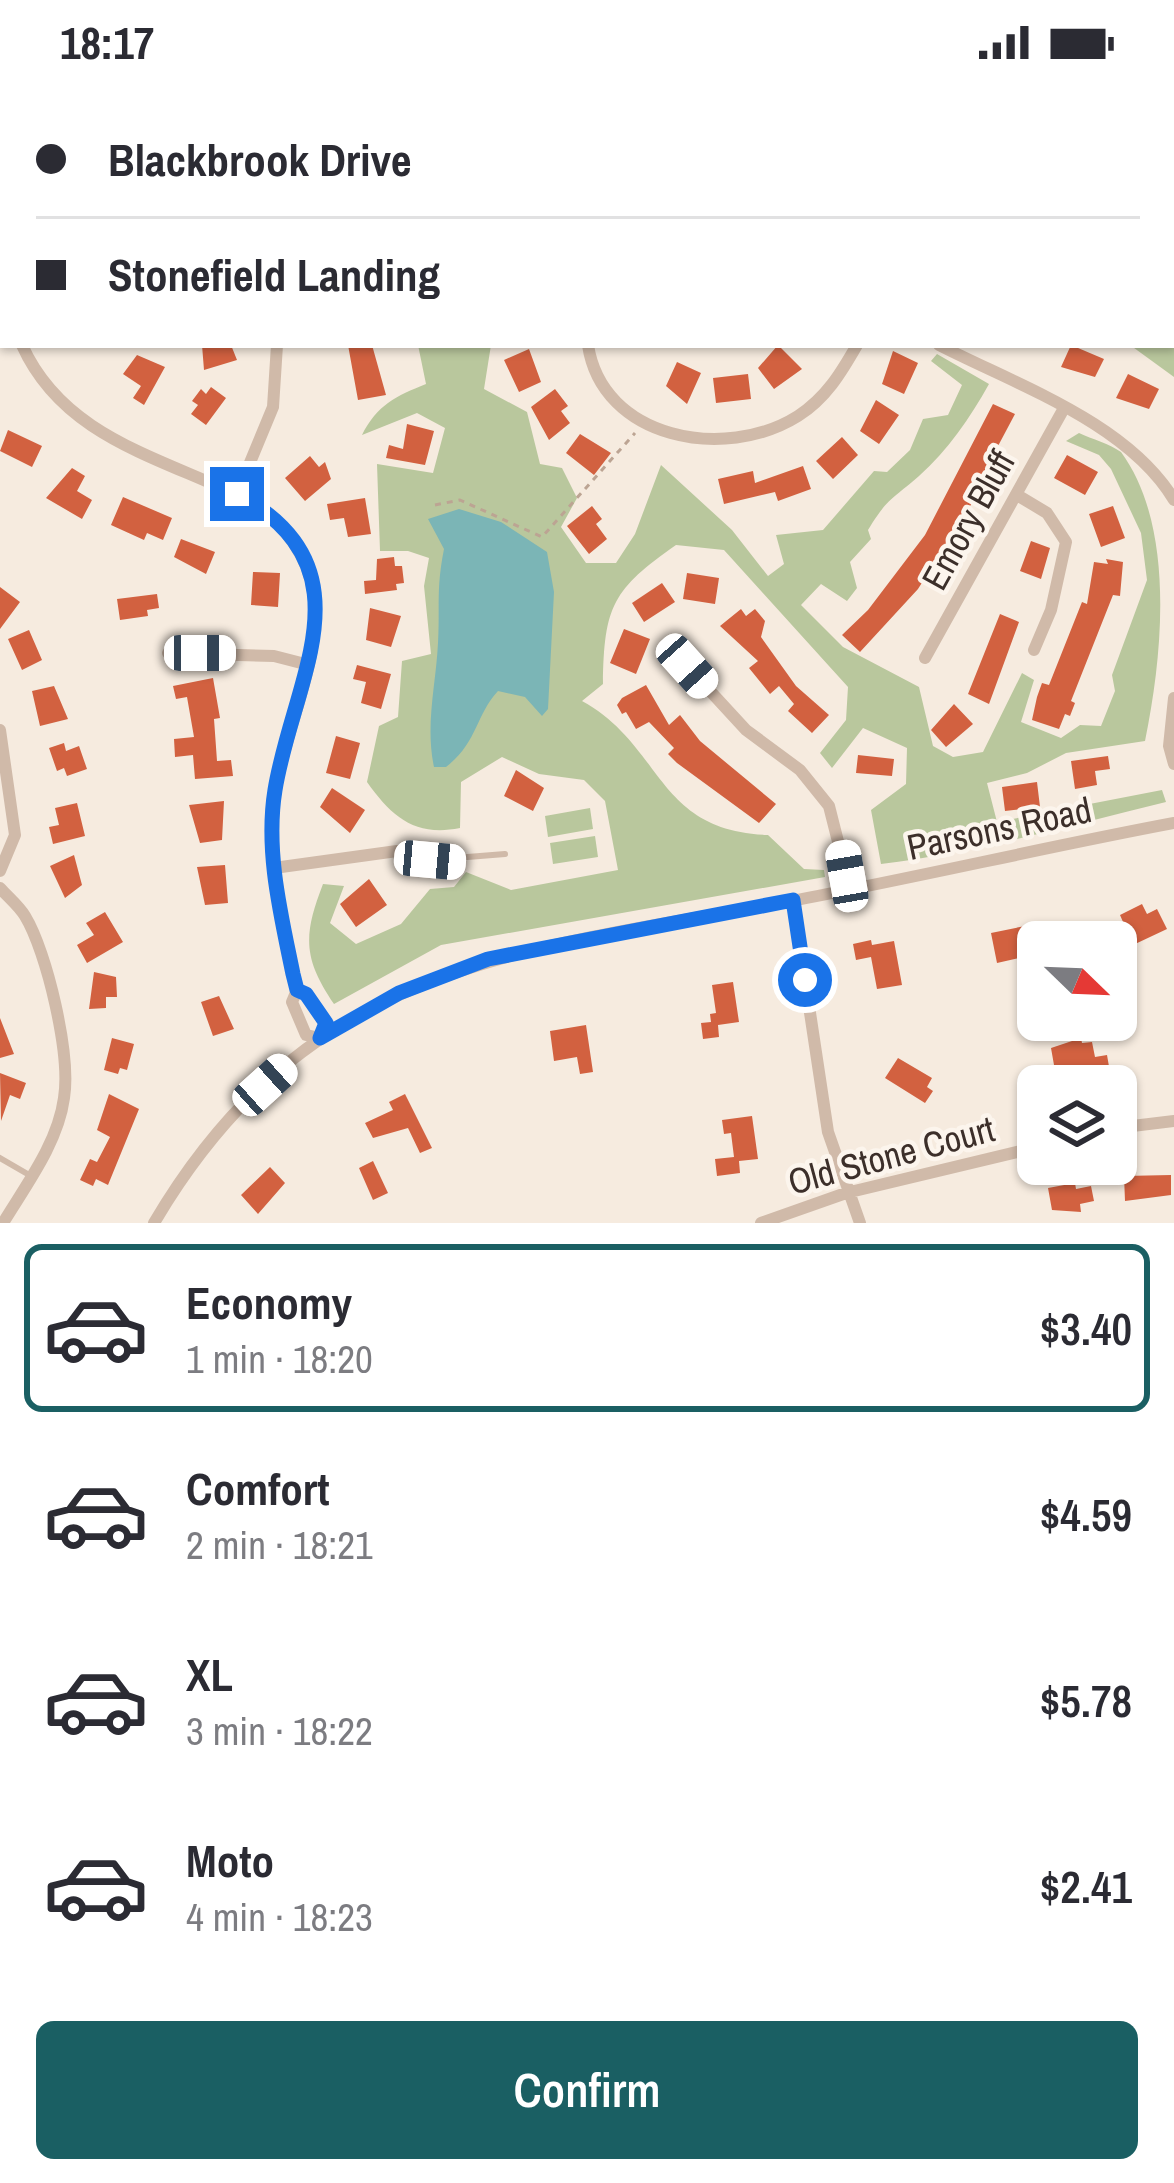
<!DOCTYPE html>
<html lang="en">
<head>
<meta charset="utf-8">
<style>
  :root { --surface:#fff; --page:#f7f7f7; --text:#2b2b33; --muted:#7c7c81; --line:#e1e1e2; --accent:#1a5f63 }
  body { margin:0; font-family:"Archivo Narrow",sans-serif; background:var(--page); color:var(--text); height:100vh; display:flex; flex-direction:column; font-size:45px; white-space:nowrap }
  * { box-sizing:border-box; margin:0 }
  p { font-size:39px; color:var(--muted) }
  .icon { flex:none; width:66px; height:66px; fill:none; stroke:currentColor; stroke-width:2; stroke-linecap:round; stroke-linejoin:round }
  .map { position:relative; height:1139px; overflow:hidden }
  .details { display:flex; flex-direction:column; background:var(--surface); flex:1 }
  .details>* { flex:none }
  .hud { position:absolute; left:0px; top:0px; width:1176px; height:264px; box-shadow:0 3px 9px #0004; display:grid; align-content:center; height:264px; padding:0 36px; background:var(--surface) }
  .needle { width:78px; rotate:113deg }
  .controls { position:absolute; left:1017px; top:837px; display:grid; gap:24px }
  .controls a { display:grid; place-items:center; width:120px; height:120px; border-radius:18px; background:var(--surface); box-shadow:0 3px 9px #0004; font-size:60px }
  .end { position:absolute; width:54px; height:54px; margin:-27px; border:15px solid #1a73e8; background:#fff; box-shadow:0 0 0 6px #fff }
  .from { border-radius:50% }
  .car { position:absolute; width:36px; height:72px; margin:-36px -18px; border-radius:15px; box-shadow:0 0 9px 3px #0007; background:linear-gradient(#fff 24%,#345 0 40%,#fff 0 76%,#345 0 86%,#fff 0) }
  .hud b { display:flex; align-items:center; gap:42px; height:114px; font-size:45px }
  .hud b+b { border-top:3px solid var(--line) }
  .hud i { width:30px; height:30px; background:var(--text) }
  ul { padding:21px 0 0; list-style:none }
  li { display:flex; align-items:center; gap:36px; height:168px; margin:0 24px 18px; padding:0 12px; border:6px solid transparent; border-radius:18px }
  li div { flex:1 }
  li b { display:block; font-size:45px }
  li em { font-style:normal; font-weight:600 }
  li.on { border-color:var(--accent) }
  li>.icon { width:108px; height:108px; stroke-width:1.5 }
  .button { display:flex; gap:24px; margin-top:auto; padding:24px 36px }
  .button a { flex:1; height:138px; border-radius:18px; background:var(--accent); color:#fff; font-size:48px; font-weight:600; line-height:138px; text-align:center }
  .status { display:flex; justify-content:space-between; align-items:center; height:84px; padding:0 60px; background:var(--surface); direction:ltr }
  .status svg { height:33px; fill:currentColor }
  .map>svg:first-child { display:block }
</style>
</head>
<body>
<div class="status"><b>18:17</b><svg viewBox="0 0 49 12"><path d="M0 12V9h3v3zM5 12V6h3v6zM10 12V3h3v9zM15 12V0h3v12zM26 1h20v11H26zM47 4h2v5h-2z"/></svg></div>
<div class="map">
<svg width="1174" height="1139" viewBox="0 0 1174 1139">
  <rect width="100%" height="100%" fill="#f6ebdf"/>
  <path fill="#b9c79d" d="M 250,0 L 735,0 L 247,3 Z
    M 1173,236 L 1174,237 L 1174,293 L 1130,261 L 1173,261 Z
    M 418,261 L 491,261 L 484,305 L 527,328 L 540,380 L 562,384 L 577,414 L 561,443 L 586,479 L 616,479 L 635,450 L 661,381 L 732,446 L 768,492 L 784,480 L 776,451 L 823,446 L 874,387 L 887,388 L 910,366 L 923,335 L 948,331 L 962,301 L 931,277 L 937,270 L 989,300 C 970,334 948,366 919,392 C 893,415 888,413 868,446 L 871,455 L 850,478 L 857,504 L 847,517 L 821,500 L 801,521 L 843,563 L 919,603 L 933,662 L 953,673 L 983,668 L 1022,589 L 1034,596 L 1021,638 L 1061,654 L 1080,641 L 1101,642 L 1115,607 L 1112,591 L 1147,496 L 1141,449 L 1111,385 L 1099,371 L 1066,357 L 1079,349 C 1092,355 1110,360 1121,368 C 1174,440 1164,565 1145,657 L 1066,669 L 1027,689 L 987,699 L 997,738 L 1162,706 L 1166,718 C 1072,741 978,768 881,780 L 871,726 L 906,700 L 907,664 L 863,644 L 832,684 L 820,669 L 846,636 L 848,603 L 724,466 L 676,461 C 613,505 604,522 603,600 L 582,617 C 664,662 655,747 768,751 L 804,785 L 824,786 L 825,793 L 441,861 L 334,920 C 303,874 303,852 323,800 L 344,802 L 330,839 L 356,860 L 401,840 L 430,805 L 454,803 L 466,788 L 511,806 L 618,786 L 605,717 L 584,696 L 539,690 L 502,673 L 461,698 L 460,744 C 415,753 392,733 367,698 L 379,642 L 398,633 L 402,577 L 431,570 L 424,502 L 429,474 L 408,467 L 380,467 L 377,380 L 433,389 L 445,344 L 417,329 L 362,351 C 377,321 396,312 426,300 Z
    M 590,724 L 593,745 L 548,753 L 545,732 Z
    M 595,752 L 598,773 L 553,780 L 550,759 Z"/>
  <path fill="#7bb5b6" d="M 459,425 L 501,438 L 547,468 L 554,508 L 548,625 L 542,632 L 525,613 L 498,607 C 475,632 478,658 446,683 L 434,683 C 425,641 436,601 438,559 C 440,521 436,505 444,465 L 428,435 Z"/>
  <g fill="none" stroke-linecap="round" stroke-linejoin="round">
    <path stroke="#7bb5b6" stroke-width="4.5" d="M 350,0 L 352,3
      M 607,0 L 610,3
      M 464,3 L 472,0
      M 677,3 L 677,0"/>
  </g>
  <path fill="#d26140" d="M 202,261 L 231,261 L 237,276 L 204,286 Z
    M 348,261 L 372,261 L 386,311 L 358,316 Z
    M 778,261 L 802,285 L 774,305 L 758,284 Z
    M 1071,261 L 1104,275 L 1095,293 L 1061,283 Z
    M 529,265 L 541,298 L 519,308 L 504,276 Z
    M 893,267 L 918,279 L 904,310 L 882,300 Z
    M 137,271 L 165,283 L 144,321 L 133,314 L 141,302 L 123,290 Z
    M 677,278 L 701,289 L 687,320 L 666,302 Z
    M 748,290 L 751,315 L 716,319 L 713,294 Z
    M 1128,290 L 1159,305 L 1149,325 L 1116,314 Z
    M 211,303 L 226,314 L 206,341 L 191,330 L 198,321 L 192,317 L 201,305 L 206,310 Z
    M 555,305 L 568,322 L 561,327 L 570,339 L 549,356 L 531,323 Z
    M 876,316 L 899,331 L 879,360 L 860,347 Z
    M 993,320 L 1015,330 L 981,394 L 982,403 L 918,505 L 860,568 L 842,551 L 868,526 L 925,451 Z
    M 407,340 L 434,347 L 425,381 L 386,374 L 389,361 L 403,365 Z
    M 8,346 L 42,362 L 32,383 L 0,367 Z
    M 580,350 L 611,369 L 594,391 L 566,369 Z
    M 842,353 L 858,371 L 833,395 L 816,377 Z
    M 1067,371 L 1098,388 L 1085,411 L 1054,394 Z
    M 310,372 L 319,383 L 325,378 L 331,395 L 305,417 L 285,394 Z
    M 803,382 L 811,405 L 778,417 L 775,408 L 724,420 L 718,395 L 753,387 L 755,399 Z
    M 72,384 L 85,392 L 77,407 L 92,416 L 82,435 L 46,414 Z
    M 123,413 L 172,434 L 163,456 L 147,449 L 144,456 L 111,441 Z
    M 365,414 L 371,450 L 348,453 L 344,434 L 330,436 L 327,420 Z
    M 592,422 L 602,435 L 596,440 L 607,455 L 589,470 L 567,442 Z
    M 1113,422 L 1125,454 L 1101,463 L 1089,430 Z
    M 181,455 L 215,468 L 206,490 L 174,473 Z
    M 1031,457 L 1050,464 L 1041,495 L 1020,487 Z
    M 394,473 L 395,482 L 402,482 L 404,499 L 396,500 L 397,506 L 365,510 L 364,497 L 376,496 L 377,475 Z
    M 1106,475 L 1123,478 L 1120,512 L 1113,511 L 1071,617 L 1075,619 L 1070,632 L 1065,630 L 1059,645 L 1032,636 L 1037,613 L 1042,599 L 1049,601 L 1082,518 L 1087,520 L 1094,478 L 1108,480 Z
    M 253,488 L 280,489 L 278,523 L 251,521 Z
    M 687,489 L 719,494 L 715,520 L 683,515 Z
    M 662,499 L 675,518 L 644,538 L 632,519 Z
    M 0,503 L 20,518 L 0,545 Z
    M 157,510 L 159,524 L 147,526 L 148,532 L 120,536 L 117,515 Z
    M 370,524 L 401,532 L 391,563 L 366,556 Z
    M 741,525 L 746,532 L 755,525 L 765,537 L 761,553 L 796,602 L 829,631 L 812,649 L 788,627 L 794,620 L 779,602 L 770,610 L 749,584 L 758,577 L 720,542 Z
    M 1000,530 L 1019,538 L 989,620 L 968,610 Z
    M 624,545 L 650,555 L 636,590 L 610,579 Z
    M 29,546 L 42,576 L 22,586 L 8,555 Z
    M 357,581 L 391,590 L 381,625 L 361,619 L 366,598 L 353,595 Z
    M 213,594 L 220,634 L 214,635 L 217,677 L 231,676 L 233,692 L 195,695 L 193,671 L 175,673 L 174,655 L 194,653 L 187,613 L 176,615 L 173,602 Z
    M 646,601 L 669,641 L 680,631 L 700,657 L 776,720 L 759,739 L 677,679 L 668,670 L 674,664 L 649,638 L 636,645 L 626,628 L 622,630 L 617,621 L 622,614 Z
    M 54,602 L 68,635 L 40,642 L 32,607 Z
    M 954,620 L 973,640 L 946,663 L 931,646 Z
    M 336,652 L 360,659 L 350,695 L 326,689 Z
    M 64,659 L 66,667 L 79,662 L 87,685 L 67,692 L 64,684 L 57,687 L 49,664 Z
    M 858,671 L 894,675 L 892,692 L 856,689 Z
    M 1108,672 L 1110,685 L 1095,687 L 1097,701 L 1075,705 L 1071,677 Z
    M 516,686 L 544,704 L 533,727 L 504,712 Z
    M 1037,698 L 1040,723 L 1005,727 L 1002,703 Z
    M 332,704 L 365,726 L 350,749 L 320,723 Z
    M 224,717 L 222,756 L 200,759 L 189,721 Z
    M 77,719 L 85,752 L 53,760 L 49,743 L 59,741 L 55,724 Z
    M 74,771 L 82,801 L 65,814 L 50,782 Z
    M 225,781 L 228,819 L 205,821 L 197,783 Z
    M 369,795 L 387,821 L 356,843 L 340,820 Z
    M 1142,820 L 1147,830 L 1157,825 L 1167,845 L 1133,861 L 1120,831 Z
    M 105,828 L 123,858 L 87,879 L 77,861 L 94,851 L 86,839 Z
    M 1030,841 L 1031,846 L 1040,844 L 1042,858 L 1033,871 L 997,879 L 991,849 Z
    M 871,856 L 872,861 L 894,857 L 902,901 L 877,905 L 871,873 L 856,876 L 853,860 Z
    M 94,888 L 116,893 L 117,913 L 106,913 L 106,924 L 89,925 Z
    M 733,898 L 739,938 L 718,941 L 719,953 L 703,955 L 701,939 L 711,938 L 710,930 L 716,929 L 712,901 Z
    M 219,912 L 234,945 L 213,952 L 201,918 Z
    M 0,934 L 14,970 L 0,974 Z
    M 586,941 L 593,988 L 580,990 L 577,973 L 554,977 L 550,947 Z
    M 112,954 L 134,960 L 127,986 L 120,984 L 118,990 L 104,986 Z
    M 1081,954 L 1082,959 L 1092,958 L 1095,973 L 1107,971 L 1111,994 L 1082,1002 L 1057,998 L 1051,964 Z
    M 898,974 L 932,994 L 927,1003 L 933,1007 L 925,1019 L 885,994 Z
    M 0,989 L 26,999 L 20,1015 L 10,1011 L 1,1037 Z
    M 109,1010 L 139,1025 L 108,1101 L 96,1095 L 93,1102 L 80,1096 L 90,1075 L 97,1078 L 110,1053 L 97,1046 Z
    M 405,1010 L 432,1064 L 420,1069 L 408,1044 L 373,1054 L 365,1039 L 393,1026 L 389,1018 Z
    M 752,1032 L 758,1075 L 739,1077 L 740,1089 L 717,1092 L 715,1075 L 734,1073 L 731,1049 L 724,1050 L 722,1036 Z
    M 373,1077 L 388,1109 L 373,1116 L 359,1084 Z
    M 270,1083 L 285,1099 L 258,1130 L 241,1111 Z
    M 1171,1091 L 1171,1111 L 1125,1117 L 1124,1092 Z
    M 1075,1099 L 1076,1105 L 1091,1102 L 1094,1117 L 1080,1120 L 1081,1128 L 1052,1126 L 1048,1104 Z"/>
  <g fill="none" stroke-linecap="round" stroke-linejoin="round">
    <path stroke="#bca493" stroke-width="3" stroke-dasharray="6 6" stroke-linecap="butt" d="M 985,386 L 991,390 L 986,405
      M 435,421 L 460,416 L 542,453 L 635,349"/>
    <path stroke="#d0baa9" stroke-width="6" d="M 430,776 L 505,770
      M 0,1074 L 31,1092"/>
    <path stroke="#d0baa9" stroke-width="12" d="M 981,0 L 984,3
      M 36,3 L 36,0
      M 22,261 C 66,359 172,375 259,422 C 375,517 276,624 272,741 C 270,795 285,853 297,906 L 292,918 L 306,951 L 320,954
      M 588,261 C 602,355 725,378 798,332 C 826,314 841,289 857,261
      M 939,261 C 1017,301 1128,339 1174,416
      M 237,410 L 273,323 L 277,261
      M 1017,411 L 1047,429 L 1066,458 L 1051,526 L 1034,566
      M 168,569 L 274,572 L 309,581
      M 925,574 L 1063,326
      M 687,582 L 746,646 L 800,686 L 829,722 L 850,805
      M 1174,614 L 1169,662 L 1174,680
      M 0,646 L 15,751 L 0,787
      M 274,784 L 397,767 L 430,776
      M 0,804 C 8,813 19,822 25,832 C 47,868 71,971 64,1014 C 58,1059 26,1101 3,1139
      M 793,816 L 828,1048 L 860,1139
      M 297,906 L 306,910 L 325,939 L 321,952
      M 1116,1044 L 1174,1037
      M 154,1139 C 309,876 521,867 791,817 C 919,793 1046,763 1174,739
      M 761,1139 L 846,1109 L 1038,1063"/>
  </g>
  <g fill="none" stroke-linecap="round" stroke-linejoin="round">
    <path stroke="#1a73e8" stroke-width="15" d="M 237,410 C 374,485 293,594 275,706 C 265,767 281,831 293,890 L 297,906 L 306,910 L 326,939 L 320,954 L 399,909 L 488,875 L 793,816 L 805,896"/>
  </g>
  <g text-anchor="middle" stroke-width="9" stroke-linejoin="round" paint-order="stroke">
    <g font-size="36" fill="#3c2f2a" stroke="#fcf5ed">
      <text transform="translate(968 436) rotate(-61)" y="13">Emory Bluff</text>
      <text transform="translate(999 744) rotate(-12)" y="13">Parsons Road</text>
      <text transform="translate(891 1071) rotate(-15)" y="13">Old Stone Court</text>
    </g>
  </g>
</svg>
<div class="controls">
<a><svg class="needle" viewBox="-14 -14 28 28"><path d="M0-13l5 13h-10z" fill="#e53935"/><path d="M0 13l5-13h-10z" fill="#7c7c81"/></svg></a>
<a><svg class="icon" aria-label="layers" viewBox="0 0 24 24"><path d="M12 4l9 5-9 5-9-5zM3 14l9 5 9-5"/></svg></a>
</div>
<i class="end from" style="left:805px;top:896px"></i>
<i class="end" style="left:237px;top:410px"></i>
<i class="car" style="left:200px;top:569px;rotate:90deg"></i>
<i class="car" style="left:687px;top:582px;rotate:138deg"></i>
<i class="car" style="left:430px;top:776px;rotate:95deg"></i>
<i class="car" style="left:847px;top:792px;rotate:350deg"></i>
<i class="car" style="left:265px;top:1001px;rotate:48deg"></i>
<div class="hud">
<b><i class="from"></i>Blackbrook Drive</b>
<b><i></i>Stonefield Landing</b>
</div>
</div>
<section class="details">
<ul>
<li class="on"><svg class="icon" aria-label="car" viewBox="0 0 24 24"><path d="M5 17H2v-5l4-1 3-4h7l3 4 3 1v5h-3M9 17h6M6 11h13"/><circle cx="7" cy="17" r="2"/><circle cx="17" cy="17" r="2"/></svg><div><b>Economy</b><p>1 min · 18:20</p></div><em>$3.40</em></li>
<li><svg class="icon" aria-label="car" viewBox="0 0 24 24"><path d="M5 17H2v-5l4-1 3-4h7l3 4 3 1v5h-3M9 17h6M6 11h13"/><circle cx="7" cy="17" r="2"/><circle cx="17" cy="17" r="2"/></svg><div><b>Comfort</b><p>2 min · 18:21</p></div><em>$4.59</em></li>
<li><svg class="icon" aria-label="car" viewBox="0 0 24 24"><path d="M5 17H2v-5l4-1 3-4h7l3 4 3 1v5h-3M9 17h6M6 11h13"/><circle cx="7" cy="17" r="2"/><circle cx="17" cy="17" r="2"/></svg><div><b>XL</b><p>3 min · 18:22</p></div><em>$5.78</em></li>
<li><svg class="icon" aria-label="car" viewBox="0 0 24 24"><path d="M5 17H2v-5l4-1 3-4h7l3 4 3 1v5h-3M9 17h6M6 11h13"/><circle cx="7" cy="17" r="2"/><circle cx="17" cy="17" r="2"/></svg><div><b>Moto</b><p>4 min · 18:23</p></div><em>$2.41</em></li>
</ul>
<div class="button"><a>Confirm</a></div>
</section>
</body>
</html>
